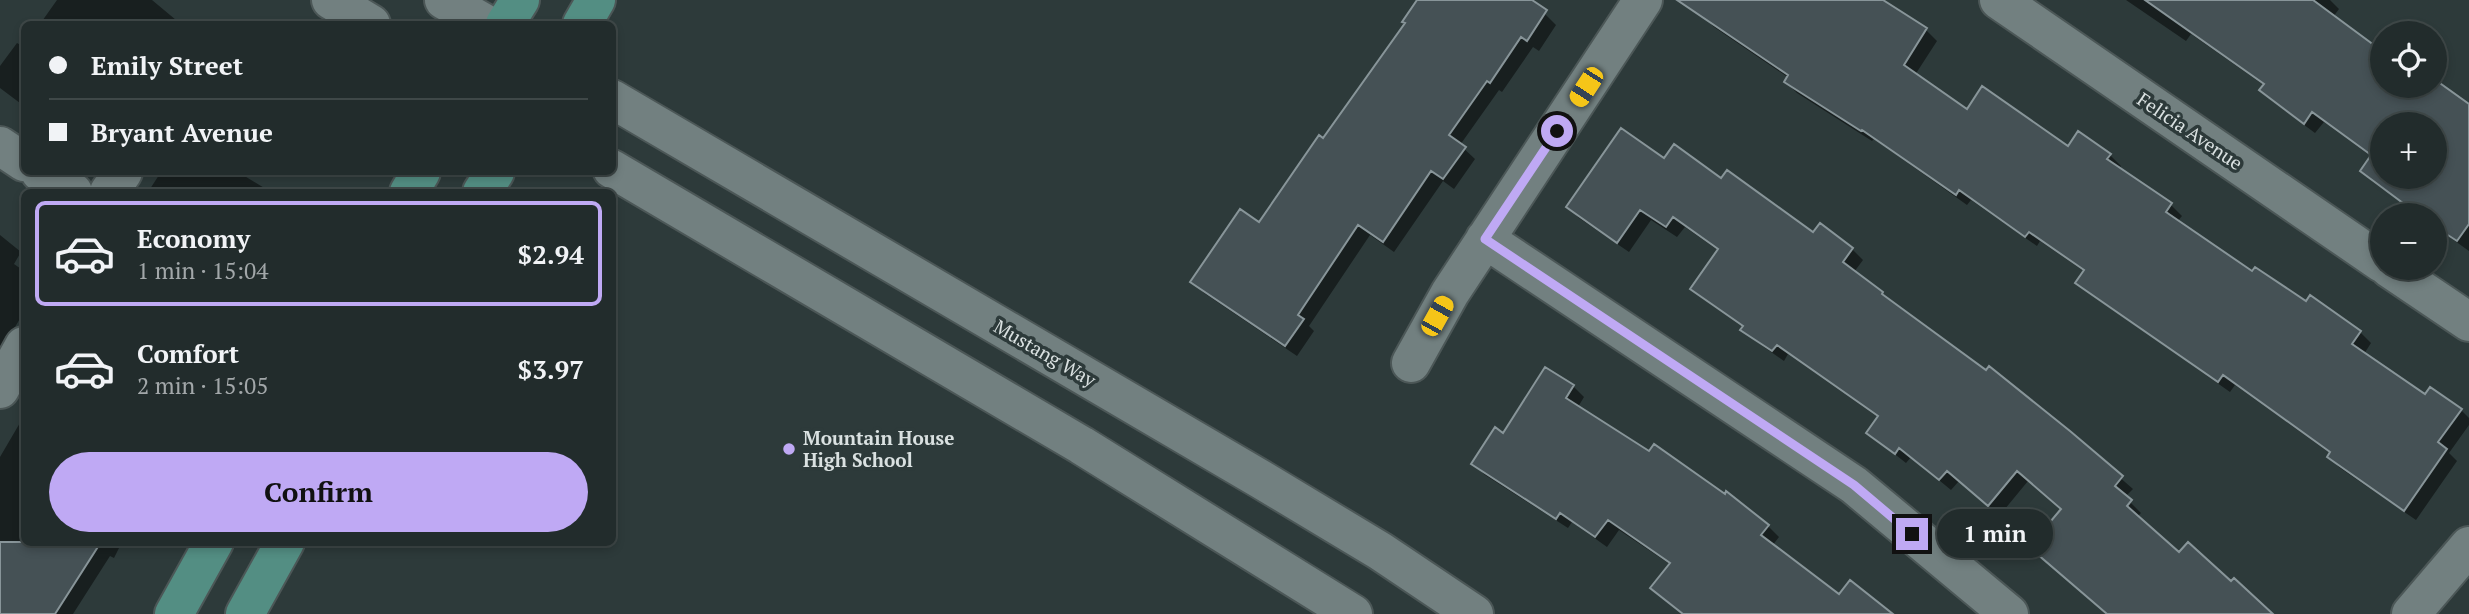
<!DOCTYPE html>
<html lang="en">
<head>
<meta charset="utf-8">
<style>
  :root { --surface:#222c2c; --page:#2a3434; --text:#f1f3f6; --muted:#a2a7a9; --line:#3f4848; --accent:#bfa9f4 }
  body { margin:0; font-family:"PT Serif",serif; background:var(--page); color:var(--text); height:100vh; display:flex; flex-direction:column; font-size:26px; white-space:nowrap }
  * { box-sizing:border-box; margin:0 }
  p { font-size:23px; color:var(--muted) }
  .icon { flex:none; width:38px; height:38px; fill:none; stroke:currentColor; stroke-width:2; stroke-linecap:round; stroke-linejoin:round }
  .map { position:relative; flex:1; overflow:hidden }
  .drawer { position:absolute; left:21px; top:189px; width:595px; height:357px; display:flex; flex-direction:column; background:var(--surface); border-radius:10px; box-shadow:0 4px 10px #0003,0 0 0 2px var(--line) }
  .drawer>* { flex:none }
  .hud { position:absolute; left:21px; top:21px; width:595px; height:154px; border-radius:10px; box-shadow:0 4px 10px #0003,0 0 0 2px var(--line); display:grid; align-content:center; height:154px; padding:0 28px; background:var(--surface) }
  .buttons { position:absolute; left:2370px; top:21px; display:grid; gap:14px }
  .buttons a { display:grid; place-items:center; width:77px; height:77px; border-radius:50%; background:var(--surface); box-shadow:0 4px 10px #0003,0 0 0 2px var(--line); font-size:35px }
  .end { position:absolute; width:32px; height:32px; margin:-16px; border:9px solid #bfa9f4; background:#111; box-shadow:0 0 0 4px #111 }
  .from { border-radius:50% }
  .bubble { position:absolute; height:49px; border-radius:24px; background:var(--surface); box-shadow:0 4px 10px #0003,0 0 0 2px var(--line); font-size:23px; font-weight:700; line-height:49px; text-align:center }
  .car { position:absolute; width:21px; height:42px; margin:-21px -10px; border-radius:9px; box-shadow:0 0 5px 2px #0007; background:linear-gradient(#f5c518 24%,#345 0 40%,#f5c518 0 76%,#345 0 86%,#f5c518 0) }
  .hud b { display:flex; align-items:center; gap:24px; height:66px; font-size:26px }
  .hud b+b { border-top:2px solid var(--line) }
  .hud i { width:18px; height:18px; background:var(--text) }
  ul { padding:12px 0 0; list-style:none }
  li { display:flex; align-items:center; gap:21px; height:105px; margin:0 14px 10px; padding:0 14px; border:4px solid transparent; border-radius:10px }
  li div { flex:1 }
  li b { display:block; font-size:26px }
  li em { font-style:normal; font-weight:700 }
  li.selected { border-color:var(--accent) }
  li>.icon { width:63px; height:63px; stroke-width:1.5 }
  .primary-button { display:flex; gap:14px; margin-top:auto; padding:14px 28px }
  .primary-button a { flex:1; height:80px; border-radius:42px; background:var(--accent); color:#111; font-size:28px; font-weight:700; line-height:80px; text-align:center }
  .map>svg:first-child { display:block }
</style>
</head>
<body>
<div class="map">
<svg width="2469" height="614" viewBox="0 0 2469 614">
  <rect width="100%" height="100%" fill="#2d3a3a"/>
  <path fill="#0007" fill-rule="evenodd" d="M 57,0 L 152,0 L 176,20 L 172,24 L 40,24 Z
    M 1419,0 L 1524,0 L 1545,14 L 1556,25 L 1539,51 L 1533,47 L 1502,92 L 1499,90 L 1460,145 L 1475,159 L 1454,189 L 1443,181 L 1394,252 L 1370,235 L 1309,326 L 1314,331 L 1297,356 L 1204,293 L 1193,282 L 1260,224 L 1324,140 L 1407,24 Z
    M 1714,0 L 1854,0 L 1884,2 L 1926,30 L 1937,41 L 1915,75 L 1967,112 L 2068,149 L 2110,155 L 2121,166 L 2119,169 L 2171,205 L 2182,216 L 2177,222 L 2252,273 L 2306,303 L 2310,297 L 2360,332 L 2371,343 L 2364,354 L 2426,396 L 2461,410 L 2469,418 L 2469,425 L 2449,453 L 2457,461 L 2416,520 L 2340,468 L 2329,457 L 2331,454 L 2235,385 L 2230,392 L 2089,293 L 2078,282 L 2085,272 L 2040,241 L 2037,246 L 1971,200 L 1967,205 L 1874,139 L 1872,141 L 1797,93 L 1786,82 L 1789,78 L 1714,27 L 1703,16 Z
    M 2126,0 L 2330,0 L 2339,9 L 2333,17 L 2382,86 L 2434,86 L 2469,106 L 2469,251 L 2434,226 L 2434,215 L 2419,215 L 2373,182 L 2362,171 L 2372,157 L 2324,122 L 2315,133 L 2272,101 L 2261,90 L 2265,86 L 2191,34 L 2186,41 ZM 2382,124 L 2434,124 L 2434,177 L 2382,177 Z
    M 17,43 L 24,47 L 24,106 L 0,88 L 0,66 Z
    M 1665,160 L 1722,180 L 1814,234 L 1852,249 L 1863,260 L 1854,272 L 1894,305 L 2069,433 L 2133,489 L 2125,497 L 2141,513 L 2137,517 L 2180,555 L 2232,583 L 2270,614 L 2108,614 L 2063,510 L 2028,481 L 2000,515 L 1959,481 L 1951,490 L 1911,457 L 1906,463 L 1868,433 L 1879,418 L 1788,354 L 1784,361 L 1754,340 L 1744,328 L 1703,299 L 1692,288 L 1719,251 L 1685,227 L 1677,237 L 1651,220 L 1629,252 L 1579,218 L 1568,207 Z
    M 161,172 L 190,172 L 196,175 L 198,172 L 238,172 L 271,192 L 148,192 Z
    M 0,235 L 21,252 L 14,264 L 24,271 L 24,312 L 0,352 Z
    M 1573,386 L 1584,397 L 1578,407 L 1768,526 L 1779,537 L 1772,546 L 1839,596 L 1890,614 L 1683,614 L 1653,588 L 1671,565 L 1619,530 L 1607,547 L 1572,522 L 1568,528 L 1485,475 L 1474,464 L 1504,435 Z
    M 24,416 L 24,542 L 122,542 L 114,558 L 110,556 L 73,614 L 0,614 L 0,457 Z"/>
  <path fill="#455155" stroke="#889599" stroke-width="2" fill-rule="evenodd" d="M 1417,0 L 1532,0 L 1547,10 L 1527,41 L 1521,37 L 1490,83 L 1487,81 L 1449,135 L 1466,147 L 1443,179 L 1431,171 L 1383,242 L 1358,225 L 1298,315 L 1304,319 L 1285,346 L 1190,282 L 1240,209 L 1259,222 L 1319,135 L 1323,138 L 1405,23 L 1402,22 Z
    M 1677,0 L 1883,0 L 1927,28 L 1904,65 L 1967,109 L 1982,86 L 2068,146 L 2078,131 L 2111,154 L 2107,159 L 2172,203 L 2166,212 L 2252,271 L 2255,267 L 2306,301 L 2310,295 L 2361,331 L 2352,344 L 2425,394 L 2430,387 L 2462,409 L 2438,442 L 2447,449 L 2404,511 L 2327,457 L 2330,452 L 2223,375 L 2218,382 L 2075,283 L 2084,270 L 2029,232 L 2025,237 L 1959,190 L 1956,195 L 1862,130 L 1861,131 L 1784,82 L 1788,75 Z
    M 2145,0 L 2313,0 L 2382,51 L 2382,86 L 2434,86 L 2434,79 L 2469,104 L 2469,224 L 2457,241 L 2434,226 L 2434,215 L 2419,215 L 2360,171 L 2371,155 L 2312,112 L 2304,124 L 2259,90 L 2264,84 ZM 2382,124 L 2434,124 L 2434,177 L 2382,177 Z
    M 1621,128 L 1664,158 L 1674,144 L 1721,178 L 1727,170 L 1813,232 L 1820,223 L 1853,248 L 1843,262 L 1883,292 L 1882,294 L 1986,370 L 1989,366 L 2070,431 L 2123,476 L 2115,486 L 2132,500 L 2127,506 L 2179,552 L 2188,542 L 2231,581 L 2234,578 L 2273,614 L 2107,614 L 2029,547 L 2061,509 L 2017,471 L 1988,506 L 1947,471 L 1939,480 L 1899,448 L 1895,454 L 1866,433 L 1878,416 L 1777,345 L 1772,351 L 1740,330 L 1743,326 L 1690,289 L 1718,249 L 1673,217 L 1666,227 L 1640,210 L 1617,243 L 1566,207 Z
    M 1545,367 L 1574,385 L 1566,398 L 1649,451 L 1654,444 L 1725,494 L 1726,491 L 1769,525 L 1761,535 L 1839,594 L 1850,580 L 1893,614 L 1683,614 L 1650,588 L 1670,563 L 1608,520 L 1595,537 L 1560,513 L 1556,519 L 1471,464 L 1495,427 L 1503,433 Z
    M 0,542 L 101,542 L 55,614 L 0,614 Z"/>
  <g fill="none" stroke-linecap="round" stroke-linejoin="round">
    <defs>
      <path id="minor" d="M 331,0 L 371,24
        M 444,0 L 486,24
        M 1999,0 L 2382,263
        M 612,99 L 1262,480 L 1380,551 L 1474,614
        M 0,146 L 24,162
        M 612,169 L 1081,445 L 1353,614
        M 40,172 L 73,192
        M 109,192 L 123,172
        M 1485,239 L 1854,485 L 2009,614
        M 2389,268 L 2469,322
        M 1411,363 L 1450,293 L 1643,0
        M 0,389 L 24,346
        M 2411,614 L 2469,546"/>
      <path id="major" d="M 505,24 L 520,0
        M 582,24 L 596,0
        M 409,192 L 421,172
        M 482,192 L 495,172
        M 174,614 L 214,542
        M 245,614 L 285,542"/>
    </defs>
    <use href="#minor" stroke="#4c5757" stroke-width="42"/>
    <use href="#major" stroke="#4c5757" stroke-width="42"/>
    <use href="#minor" stroke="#728080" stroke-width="38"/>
    <use href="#major" stroke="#538e83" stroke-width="38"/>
  </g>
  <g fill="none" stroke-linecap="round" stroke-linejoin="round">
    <path stroke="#bfa9f4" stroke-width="9" d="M 1557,131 L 1485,239 L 1854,485 L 1912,534"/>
  </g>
  <circle fill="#bfa9f4" stroke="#2d3a3a" stroke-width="2.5" cx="789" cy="449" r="7"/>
  <g text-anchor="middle" stroke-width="7" stroke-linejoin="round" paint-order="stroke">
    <g font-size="19" fill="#dae1e1" stroke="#2d3a3a">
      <text transform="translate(2190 131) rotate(34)" y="7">Felicia Avenue</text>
      <text transform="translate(1045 353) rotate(30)" y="7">Mustang Way</text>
    </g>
    <g font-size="19" font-weight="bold" fill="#dae1e1" stroke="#2d3a3a" text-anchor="start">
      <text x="803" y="445">Mountain House<tspan x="803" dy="22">High School</tspan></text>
    </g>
  </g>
</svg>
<div class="buttons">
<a><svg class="icon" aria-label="locate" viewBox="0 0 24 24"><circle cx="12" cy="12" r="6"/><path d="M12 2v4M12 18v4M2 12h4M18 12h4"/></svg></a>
<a>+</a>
<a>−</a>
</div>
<i class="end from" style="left:1557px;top:131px"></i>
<i class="end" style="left:1912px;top:534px"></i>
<div class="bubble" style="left:1937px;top:509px;width:116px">1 min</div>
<i class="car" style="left:1586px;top:87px;rotate:213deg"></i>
<i class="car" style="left:1437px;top:316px;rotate:29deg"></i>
<div class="hud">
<b><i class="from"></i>Emily Street</b>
<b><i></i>Bryant Avenue</b>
</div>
<section class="drawer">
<ul>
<li class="selected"><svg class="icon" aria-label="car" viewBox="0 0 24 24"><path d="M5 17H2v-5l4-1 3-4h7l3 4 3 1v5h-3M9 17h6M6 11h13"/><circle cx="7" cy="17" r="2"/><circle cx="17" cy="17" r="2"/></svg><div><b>Economy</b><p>1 min · 15:04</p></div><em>$2.94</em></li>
<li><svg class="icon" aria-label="car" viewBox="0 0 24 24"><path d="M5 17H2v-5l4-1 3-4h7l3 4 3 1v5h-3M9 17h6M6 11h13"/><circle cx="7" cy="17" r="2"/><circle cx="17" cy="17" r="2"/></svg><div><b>Comfort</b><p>2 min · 15:05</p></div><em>$3.97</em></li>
</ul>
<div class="primary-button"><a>Confirm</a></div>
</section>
</div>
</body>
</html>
